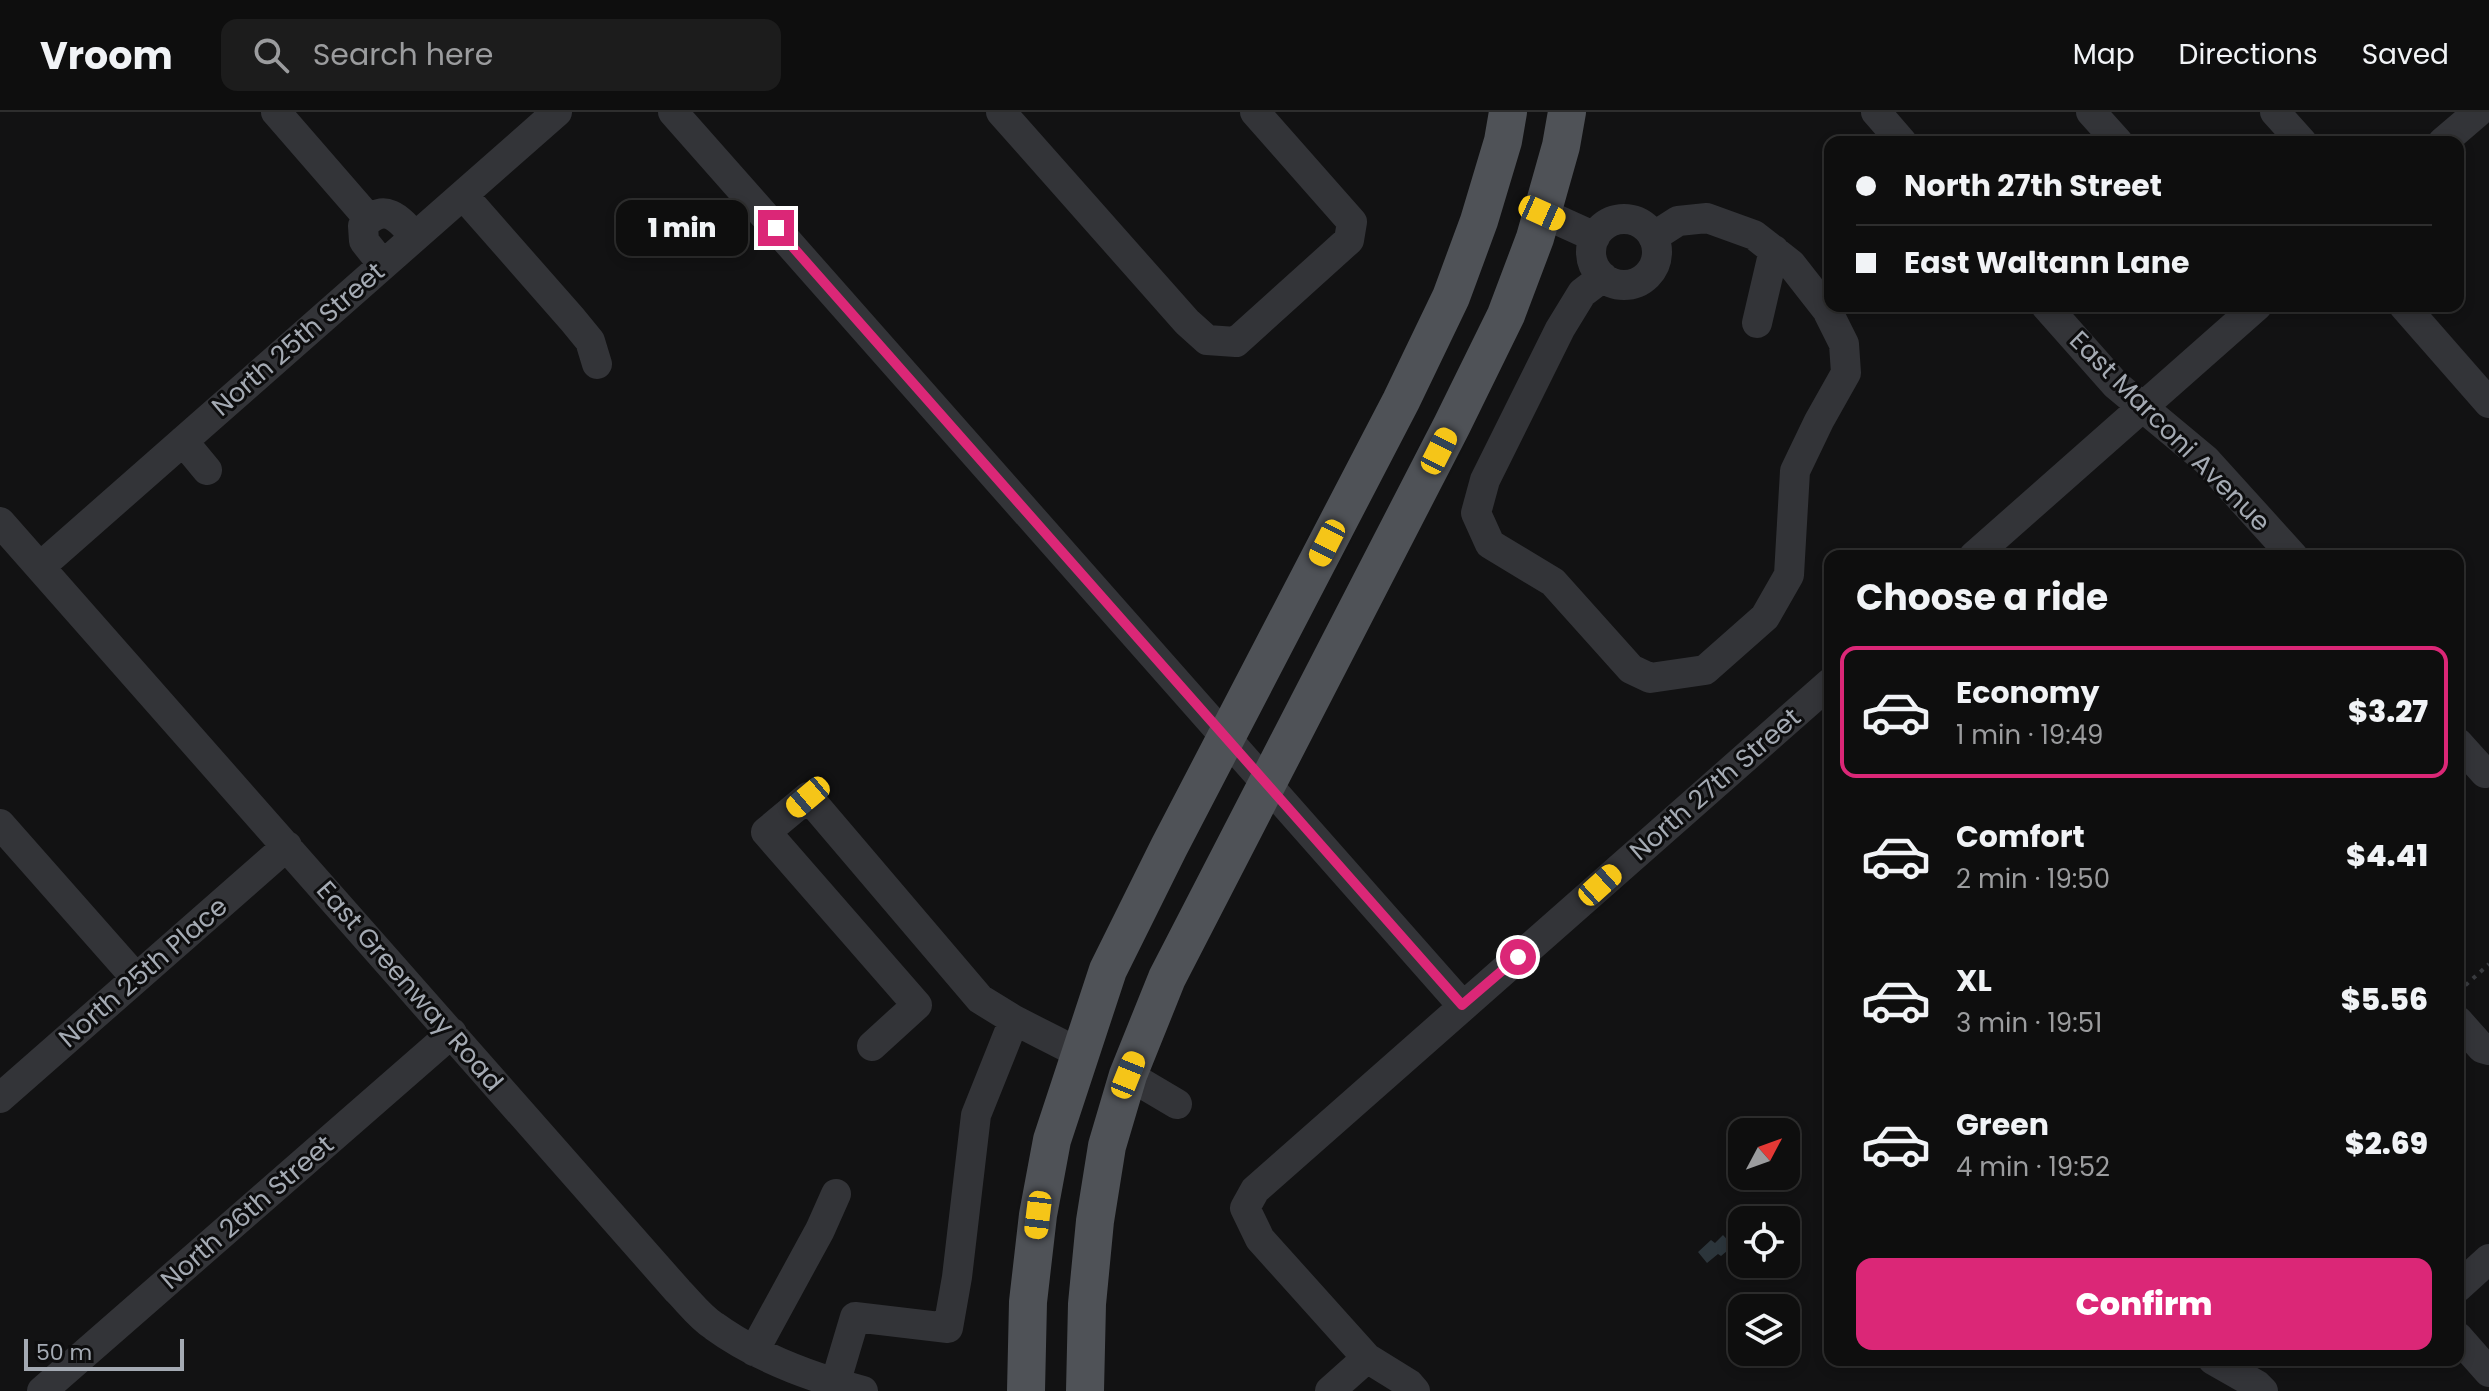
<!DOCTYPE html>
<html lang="en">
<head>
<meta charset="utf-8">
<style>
  :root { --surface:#0e0e0e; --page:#1c1c1c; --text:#f1f3f6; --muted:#9b9c9e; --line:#2e2e2e; --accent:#db2777 }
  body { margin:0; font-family:Poppins,sans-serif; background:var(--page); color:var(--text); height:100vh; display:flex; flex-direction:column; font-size:30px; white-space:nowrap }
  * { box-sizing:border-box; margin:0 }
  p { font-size:26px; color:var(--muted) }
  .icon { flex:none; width:44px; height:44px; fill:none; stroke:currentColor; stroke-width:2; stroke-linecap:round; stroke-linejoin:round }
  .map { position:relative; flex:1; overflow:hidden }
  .drawer { position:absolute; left:1824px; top:438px; width:640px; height:816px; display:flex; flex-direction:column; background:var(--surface); border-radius:16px; box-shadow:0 4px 12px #0003,0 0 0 2px var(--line) }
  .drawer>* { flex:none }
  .hud { position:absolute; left:1824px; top:24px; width:640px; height:176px; border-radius:16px; box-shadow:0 4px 12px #0003,0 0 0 2px var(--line); display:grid; align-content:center; height:176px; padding:0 32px; background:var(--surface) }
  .needle { width:52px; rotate:49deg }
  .tools { position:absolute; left:1728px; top:1006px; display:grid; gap:16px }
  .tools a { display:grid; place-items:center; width:72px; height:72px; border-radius:16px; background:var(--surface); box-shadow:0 4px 12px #0003,0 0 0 2px var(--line); font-size:40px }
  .scale { position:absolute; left:24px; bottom:20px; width:160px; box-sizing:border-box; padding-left:8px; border:4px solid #a4aab3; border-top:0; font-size:22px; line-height:28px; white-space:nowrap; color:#a4aab3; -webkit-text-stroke:6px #0d0d0e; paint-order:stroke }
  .end { position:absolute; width:36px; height:36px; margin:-18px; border:10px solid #db2777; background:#fff; box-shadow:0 0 0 4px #fff }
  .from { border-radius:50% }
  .bubble { position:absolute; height:56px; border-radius:16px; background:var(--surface); box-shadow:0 4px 12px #0003,0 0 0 2px var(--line); font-size:26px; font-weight:800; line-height:56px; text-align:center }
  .car { position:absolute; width:24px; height:48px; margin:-24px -12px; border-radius:10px; box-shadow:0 0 6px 2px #0007; background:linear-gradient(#f5c518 24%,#345 0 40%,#f5c518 0 76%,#345 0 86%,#f5c518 0) }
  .hud b { display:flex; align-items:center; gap:28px; height:76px; font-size:30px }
  .hud b+b { border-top:2px solid var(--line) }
  .hud i { width:20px; height:20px; background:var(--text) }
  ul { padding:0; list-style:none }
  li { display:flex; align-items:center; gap:24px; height:132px; margin:0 16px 12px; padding:0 16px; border:4px solid transparent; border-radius:16px }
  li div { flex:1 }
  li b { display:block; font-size:30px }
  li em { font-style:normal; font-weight:800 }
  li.current { border-color:var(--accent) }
  li>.icon { width:72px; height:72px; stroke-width:1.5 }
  h2 { padding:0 32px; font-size:36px; line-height:96px }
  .action { display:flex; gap:16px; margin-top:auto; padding:16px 32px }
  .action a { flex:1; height:92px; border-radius:16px; background:var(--accent); color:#fff; font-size:32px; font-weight:800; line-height:92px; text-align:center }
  header { display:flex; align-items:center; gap:48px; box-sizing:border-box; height:112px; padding:0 40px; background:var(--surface); border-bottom:2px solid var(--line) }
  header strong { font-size:38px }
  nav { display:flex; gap:44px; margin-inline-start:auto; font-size:28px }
  .search { width:560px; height:72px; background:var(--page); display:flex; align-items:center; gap:20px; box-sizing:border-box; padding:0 28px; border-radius:16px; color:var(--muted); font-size:30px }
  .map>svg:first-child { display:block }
</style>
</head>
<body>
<header>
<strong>Vroom</strong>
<div class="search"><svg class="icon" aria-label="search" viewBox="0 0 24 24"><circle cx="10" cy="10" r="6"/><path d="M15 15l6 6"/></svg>Search here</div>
<nav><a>Map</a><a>Directions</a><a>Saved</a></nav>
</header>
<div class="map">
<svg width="2489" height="1279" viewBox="0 0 2489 1279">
  <rect width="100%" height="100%" fill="#121213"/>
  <path fill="#2c353b" d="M 1723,1123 L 1733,1134 L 1721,1144 L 1718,1142 L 1707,1151 L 1698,1140 L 1711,1128 L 1715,1131 Z"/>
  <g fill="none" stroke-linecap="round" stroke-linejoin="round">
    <path stroke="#393b3f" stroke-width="4" stroke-dasharray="4 6" stroke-linecap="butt" d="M 2458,880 L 2489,852"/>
    <path stroke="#333438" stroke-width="30" d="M 276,0 L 369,107
      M 673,0 L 1462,893
      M 1001,0 L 1187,210 L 1207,228 L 1236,230 L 1349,128 L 1352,110 L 1255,0
      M 1876,0 L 1902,30
      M 2091,0 L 2118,30
      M 2275,0 L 2302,30
      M 2443,30 L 2478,0
      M 463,83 L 572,207 L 590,229 L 597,252
      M 1542,101 L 1595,125
      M1591 140a33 33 0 1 1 66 0a33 33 0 1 1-66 0Z
      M 383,153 L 364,129 L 363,114 C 384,89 399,106 415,125
      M 1603,165 L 1582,181 L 1560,217 L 1485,368 L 1476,401 L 1490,432 L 1553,470 L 1631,557 L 1650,566 L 1705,558 L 1765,505 L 1789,463 L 1795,359 L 1819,309 L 1846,261 L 1844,232 L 1827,198 L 1791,152 L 1754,123 L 1707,106 L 1678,109 L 1653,125
      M 2046,194 L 2116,273 L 2206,348 L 2293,444
      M 2404,194 L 2489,291
      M 1757,211 L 1774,138
      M 183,329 L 207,358
      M 0,410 L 678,1179 C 689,1190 700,1205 714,1214 C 758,1246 810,1265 863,1279
      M 1974,444 L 2257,194
      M 40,455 L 557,0
      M 2458,631 L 2485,661
      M 0,712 L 136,866
      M 2458,909 L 2482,936 L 2489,938
      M 872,934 L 917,893 L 766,720 L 808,685 L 980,887 L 1014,908 L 1081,942
      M 1128,963 L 1177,992
      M 0,986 L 287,734
      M 2458,1175 L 2489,1147
      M 2458,1225 L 2489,1260
      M 754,1239 L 820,1118 L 836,1082
      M 2213,1248 L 2257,1273 L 2263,1279
      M 835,1272 L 855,1205 L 948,1216 L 957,1165 L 976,1003 L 1014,908
      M 42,1279 L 452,921
      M 1330,1279 L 1367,1246
      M 1415,1279 L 1409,1272 L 1367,1246 L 1260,1127 L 1245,1096 L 1255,1078 L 1830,571"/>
    <path stroke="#4f5257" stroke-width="38" d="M 1026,1279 L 1028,1190 L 1038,1103 L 1052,1028 L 1108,858 L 1169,735 L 1401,289 L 1451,185 L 1479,109 L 1503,29 L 1508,0
      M 1085,1279 L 1087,1192 L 1095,1109 L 1107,1034 L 1128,963 L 1167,866 L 1452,313 L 1506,203 L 1535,126 L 1561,34 L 1567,0"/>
  </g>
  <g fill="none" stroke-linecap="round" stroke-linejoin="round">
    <path stroke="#db2777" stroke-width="10" d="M 776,116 L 1462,893 L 1518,845"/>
  </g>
  <g text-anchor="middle" stroke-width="6" stroke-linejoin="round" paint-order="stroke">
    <g font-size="26" fill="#a4aab3" stroke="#0d0d0e">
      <text transform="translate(298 227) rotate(-41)" y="9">North 25th Street</text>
      <text transform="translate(2170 319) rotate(45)" y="9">East Marconi Avenue</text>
      <text transform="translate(1715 672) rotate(-41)" y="9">North 27th Street</text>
      <text transform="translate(143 860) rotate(-41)" y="9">North 25th Place</text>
      <text transform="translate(410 874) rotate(49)" y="9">East Greenway Road</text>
      <text transform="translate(247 1100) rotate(-41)" y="9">North 26th Street</text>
    </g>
  </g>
</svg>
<div class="tools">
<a><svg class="needle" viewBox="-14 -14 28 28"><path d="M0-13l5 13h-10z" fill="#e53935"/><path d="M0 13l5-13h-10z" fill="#9b9c9e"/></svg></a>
<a><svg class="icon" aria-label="locate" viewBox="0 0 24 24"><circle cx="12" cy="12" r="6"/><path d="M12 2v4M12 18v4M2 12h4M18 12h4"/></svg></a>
<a><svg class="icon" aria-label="layers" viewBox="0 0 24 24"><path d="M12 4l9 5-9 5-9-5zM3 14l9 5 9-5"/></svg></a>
</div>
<div class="scale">50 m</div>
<i class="end from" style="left:1518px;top:845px"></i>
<i class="end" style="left:776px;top:116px"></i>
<div class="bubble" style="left:616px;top:88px;width:132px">1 min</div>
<i class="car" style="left:1542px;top:101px;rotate:114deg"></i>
<i class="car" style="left:1439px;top:339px;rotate:27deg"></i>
<i class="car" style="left:1327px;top:431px;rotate:207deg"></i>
<i class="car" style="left:808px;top:685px;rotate:230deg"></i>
<i class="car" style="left:1600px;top:773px;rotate:48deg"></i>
<i class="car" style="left:1128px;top:963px;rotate:22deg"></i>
<i class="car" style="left:1038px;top:1103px;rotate:187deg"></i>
<div class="hud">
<b><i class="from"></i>North 27th Street</b>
<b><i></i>East Waltann Lane</b>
</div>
<section class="drawer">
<h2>Choose a ride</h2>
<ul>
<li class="current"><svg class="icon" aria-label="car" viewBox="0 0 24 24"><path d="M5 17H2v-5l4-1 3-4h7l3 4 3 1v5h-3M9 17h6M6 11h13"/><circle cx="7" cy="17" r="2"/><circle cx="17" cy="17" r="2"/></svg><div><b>Economy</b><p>1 min · 19:49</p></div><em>$3.27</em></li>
<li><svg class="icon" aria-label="car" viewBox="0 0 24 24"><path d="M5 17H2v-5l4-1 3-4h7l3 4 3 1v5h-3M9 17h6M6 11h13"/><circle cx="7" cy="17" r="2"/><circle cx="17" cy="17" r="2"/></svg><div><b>Comfort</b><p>2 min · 19:50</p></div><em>$4.41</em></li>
<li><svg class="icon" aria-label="car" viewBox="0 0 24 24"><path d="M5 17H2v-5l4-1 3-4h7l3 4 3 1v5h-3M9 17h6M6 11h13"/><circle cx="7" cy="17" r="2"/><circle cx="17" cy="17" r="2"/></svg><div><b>XL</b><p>3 min · 19:51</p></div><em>$5.56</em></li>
<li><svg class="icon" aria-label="car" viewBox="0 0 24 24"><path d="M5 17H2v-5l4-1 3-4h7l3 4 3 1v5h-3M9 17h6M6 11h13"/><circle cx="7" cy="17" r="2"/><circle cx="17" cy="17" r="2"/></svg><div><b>Green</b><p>4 min · 19:52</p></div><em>$2.69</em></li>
</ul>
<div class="action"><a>Confirm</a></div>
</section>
</div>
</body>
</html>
